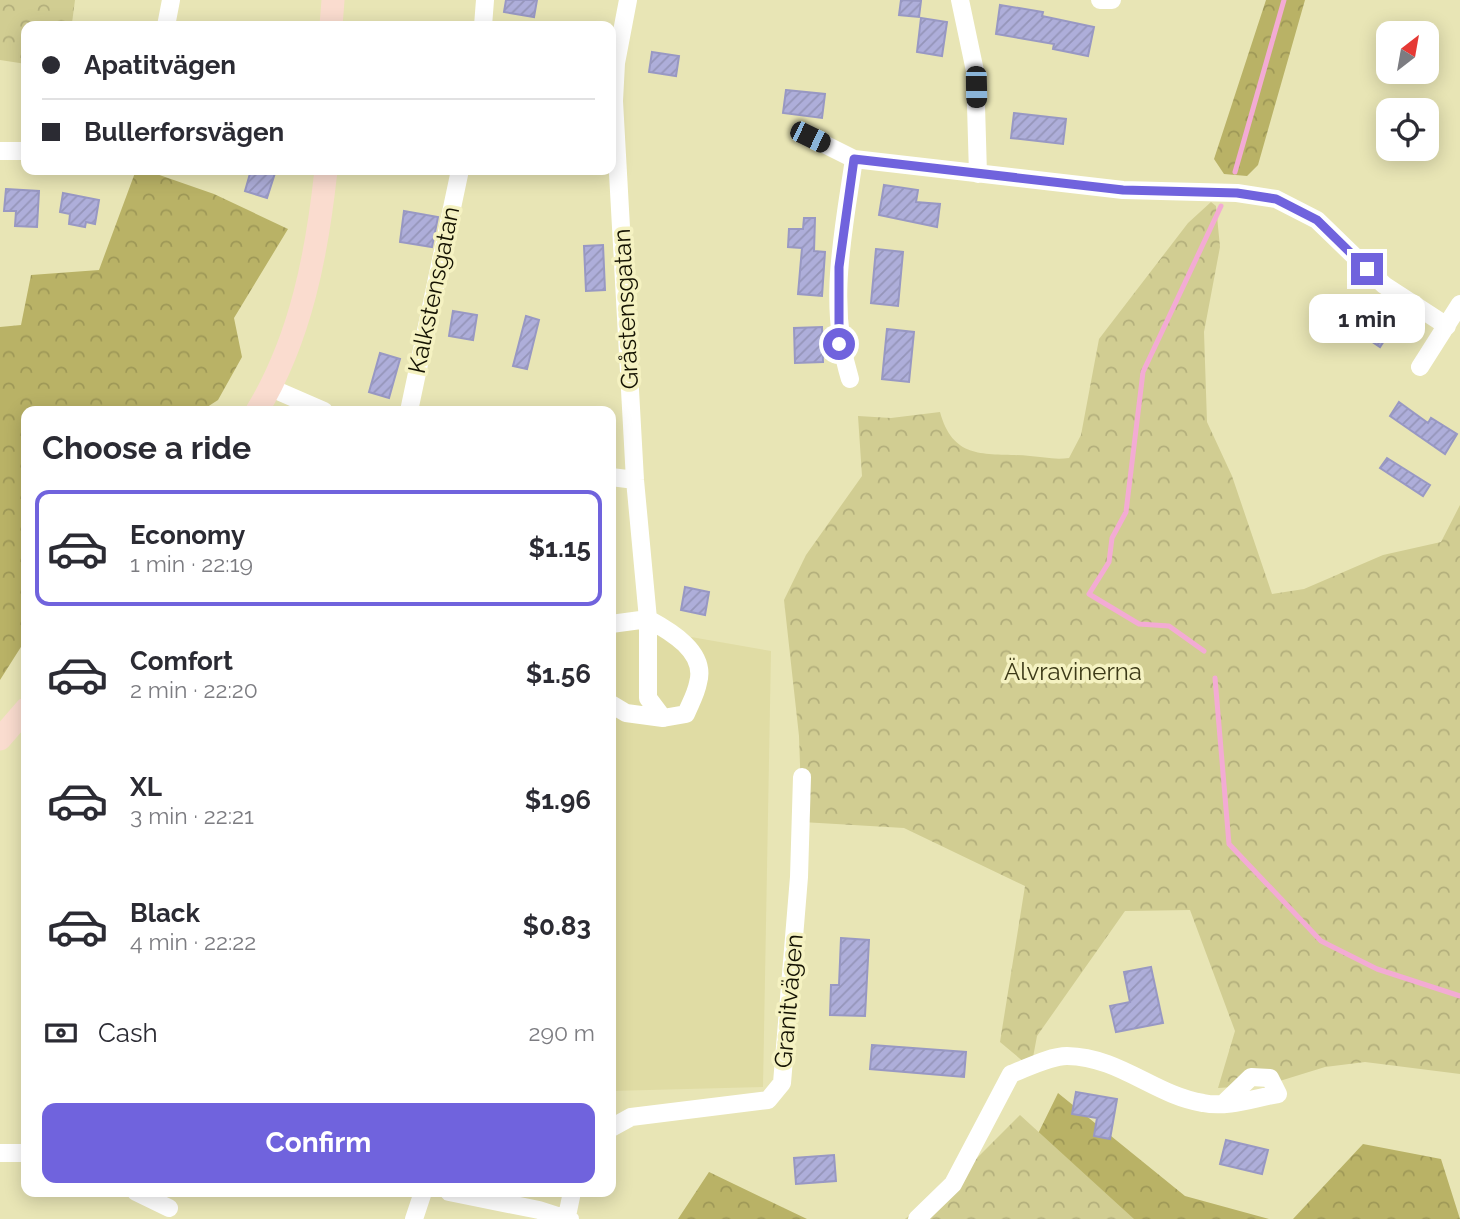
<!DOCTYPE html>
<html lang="en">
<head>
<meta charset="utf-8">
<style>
  :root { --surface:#fff; --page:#f7f7f7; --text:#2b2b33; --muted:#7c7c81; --line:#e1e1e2; --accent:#7063dd }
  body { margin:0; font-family:Raleway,sans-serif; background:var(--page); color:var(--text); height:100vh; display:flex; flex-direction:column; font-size:26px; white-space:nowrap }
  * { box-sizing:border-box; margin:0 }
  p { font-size:23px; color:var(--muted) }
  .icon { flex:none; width:38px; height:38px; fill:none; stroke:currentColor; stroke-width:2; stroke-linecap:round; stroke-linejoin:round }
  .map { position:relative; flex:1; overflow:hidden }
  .details { position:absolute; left:21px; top:406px; width:595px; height:791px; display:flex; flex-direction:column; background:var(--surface); border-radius:14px; box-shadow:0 4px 18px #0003 }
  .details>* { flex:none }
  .banner { position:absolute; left:21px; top:21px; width:595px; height:154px; border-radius:14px; box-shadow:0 4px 18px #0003; display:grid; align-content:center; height:154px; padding:0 21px; background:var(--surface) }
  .needle { width:46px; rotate:31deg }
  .tools { position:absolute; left:1376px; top:21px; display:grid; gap:14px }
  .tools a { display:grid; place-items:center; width:63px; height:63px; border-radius:14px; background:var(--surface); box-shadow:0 4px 18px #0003; font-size:35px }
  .end { position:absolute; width:32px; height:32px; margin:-16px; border:9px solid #7063dd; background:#fff; box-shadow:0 0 0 4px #fff }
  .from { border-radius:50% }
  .bubble { position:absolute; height:49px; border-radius:14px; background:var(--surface); box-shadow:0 4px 18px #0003; font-size:23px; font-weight:700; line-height:49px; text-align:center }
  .car { position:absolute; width:21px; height:42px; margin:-21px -10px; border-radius:9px; box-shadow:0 0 5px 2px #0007; background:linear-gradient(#222 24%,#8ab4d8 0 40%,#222 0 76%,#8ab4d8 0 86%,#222 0) }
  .banner b { display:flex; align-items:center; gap:24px; height:66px; font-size:26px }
  .banner b+b { border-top:2px solid var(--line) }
  .banner i { width:18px; height:18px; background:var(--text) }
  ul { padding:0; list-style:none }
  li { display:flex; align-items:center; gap:21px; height:116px; margin:0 14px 10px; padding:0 7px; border:4px solid transparent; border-radius:14px }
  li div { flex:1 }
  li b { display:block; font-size:26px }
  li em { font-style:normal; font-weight:700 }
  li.active { border-color:var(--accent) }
  li>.icon { width:63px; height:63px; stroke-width:1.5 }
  h2 { padding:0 21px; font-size:32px; line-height:84px }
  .pay { display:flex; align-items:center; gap:18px; height:77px; padding:0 21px; font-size:26px }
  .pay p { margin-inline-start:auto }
  .cta { display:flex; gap:14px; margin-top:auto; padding:14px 21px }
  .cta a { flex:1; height:80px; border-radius:14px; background:var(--accent); color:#fff; font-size:28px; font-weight:700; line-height:80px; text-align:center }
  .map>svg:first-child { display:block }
</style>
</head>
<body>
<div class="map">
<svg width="1460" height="1219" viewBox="0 0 1460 1219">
  <defs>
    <pattern id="forest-crowns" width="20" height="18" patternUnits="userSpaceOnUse" patternTransform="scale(1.75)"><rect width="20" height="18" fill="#b9b266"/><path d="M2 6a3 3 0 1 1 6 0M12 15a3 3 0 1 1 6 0" fill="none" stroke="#9e9857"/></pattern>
    <pattern id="park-crowns" width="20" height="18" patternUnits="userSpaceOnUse" patternTransform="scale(1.75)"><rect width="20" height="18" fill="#d1cd92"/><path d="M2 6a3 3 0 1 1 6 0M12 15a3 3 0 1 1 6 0" fill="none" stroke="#b3af7c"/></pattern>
    <pattern id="building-hatch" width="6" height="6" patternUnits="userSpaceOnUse" patternTransform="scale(1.75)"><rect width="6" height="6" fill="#aeaeda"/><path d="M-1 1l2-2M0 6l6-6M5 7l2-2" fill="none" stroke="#9595b9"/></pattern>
  </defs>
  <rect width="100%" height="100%" fill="#e8e5b5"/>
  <path fill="#e0dca4" d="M 611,623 L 771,651 L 763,1087 L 611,1091 Z"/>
  <path fill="url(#forest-crowns)" d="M 1266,0 L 1305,0 L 1258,165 L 1247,176 L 1224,174 L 1214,159 Z
    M 136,170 L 145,170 L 214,194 L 288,229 L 234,318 L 242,357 L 218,400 L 201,411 L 26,411 L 26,639 L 0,680 L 0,327 L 21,325 L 31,275 L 99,270 Z
    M 1058,1093 L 1185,1196 L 1269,1219 L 977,1219 L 1003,1205 Z
    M 1363,1144 L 1441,1159 L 1460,1219 L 1293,1219 Z
    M 709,1172 L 807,1219 L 678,1219 Z"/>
  <path fill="url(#park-crowns)" d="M 0,0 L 75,0 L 72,23 L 70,26 L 26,26 L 26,64 L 0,60 Z
    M 1211,202 L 1216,206 L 1220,247 L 1204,332 L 1207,422 L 1232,476 L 1272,594 L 1304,589 L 1383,555 L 1441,542 L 1460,505 L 1460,1074 L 1365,1062 L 1325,1067 L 1267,1085 L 1218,1088 L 1235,1031 L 1190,910 L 1125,911 L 1037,1036 L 1031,1068 L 1000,1042 L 1025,886 L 904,828 L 802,822 L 799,736 L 784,600 L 806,555 L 862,476 L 858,416 L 891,418 L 940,412 C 954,463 988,452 1030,456 C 1044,457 1054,460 1069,458 L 1081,435 L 1099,339 L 1188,223 Z
    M 1020,1115 L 1134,1219 L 905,1219 L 959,1176 Z"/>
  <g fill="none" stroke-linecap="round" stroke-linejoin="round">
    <path stroke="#f3abd4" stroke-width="5" d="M 1235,172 L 1284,0
      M 1204,651 L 1169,626 L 1139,624 L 1089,594 L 1109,562 L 1112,538 L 1126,512 L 1143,372 L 1221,206
      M 1215,678 L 1229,844 L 1321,941 L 1377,969 L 1460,996"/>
  </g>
  <path fill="url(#building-hatch)" stroke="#9898c3" stroke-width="2" d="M 506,0 L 537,0 L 534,17 L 504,12 Z
    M 901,0 L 921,1 L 919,17 L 899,15 Z
    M 1000,5 L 1043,12 L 1042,16 L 1094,27 L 1088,56 L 1053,49 L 1054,44 L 996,34 Z
    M 921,18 L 947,22 L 942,56 L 917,52 Z
    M 652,52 L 679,56 L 676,76 L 649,72 Z
    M 786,90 L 825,94 L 822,118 L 783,113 Z
    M 1014,113 L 1066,119 L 1063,144 L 1011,138 Z
    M 251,170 L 275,173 L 267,198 L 245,191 Z
    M 884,185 L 918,190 L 916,202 L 940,204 L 937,227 L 879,215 Z
    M 6,189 L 39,191 L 37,227 L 15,226 L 16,211 L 4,211 Z
    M 63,193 L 99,200 L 95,224 L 86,222 L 85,227 L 69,224 L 70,214 L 60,212 Z
    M 404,211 L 438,217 L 432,247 L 400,242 Z
    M 804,218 L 815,218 L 814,251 L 825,252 L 822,296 L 798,294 L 802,248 L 788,247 L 789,229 L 803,229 Z
    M 603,245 L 605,290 L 586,291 L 584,246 Z
    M 876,249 L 903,252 L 898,306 L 871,303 Z
    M 1366,309 L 1393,327 L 1380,347 L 1353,329 Z
    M 453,311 L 477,315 L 473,340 L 449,336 Z
    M 526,316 L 539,320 L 527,369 L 513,366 Z
    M 822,327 L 823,362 L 795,363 L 794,328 Z
    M 887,329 L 914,332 L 909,382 L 882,379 Z
    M 380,353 L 400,359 L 389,398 L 369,392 Z
    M 1399,402 L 1428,423 L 1431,418 L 1457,434 L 1445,454 L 1390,416 Z
    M 1387,458 L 1430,485 L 1423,496 L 1380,468 Z
    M 685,587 L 709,592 L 705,615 L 681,610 Z
    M 841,938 L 869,940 L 865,1016 L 830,1015 L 831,985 L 839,985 Z
    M 1151,967 L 1163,1023 L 1116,1032 L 1110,1006 L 1130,1002 L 1124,972 Z
    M 872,1045 L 966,1052 L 964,1077 L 870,1069 Z
    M 1076,1092 L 1117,1099 L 1110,1139 L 1094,1136 L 1097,1118 L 1072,1114 Z
    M 1226,1140 L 1268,1150 L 1262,1174 L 1220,1164 Z
    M 834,1155 L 836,1181 L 796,1184 L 794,1158 Z"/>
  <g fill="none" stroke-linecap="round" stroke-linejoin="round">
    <path stroke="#fff" stroke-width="18" d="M 628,0 L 616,63 L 614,101 L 635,480 L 648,619 L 648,698 L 663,718 L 686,714 C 690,704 696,694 698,683 C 707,652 670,631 648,619
      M 960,0 L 975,71 L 978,174
      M 1100,0 L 1112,0
      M 166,26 L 171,0
      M 483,26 L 485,0
      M 810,137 L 854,159 L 1123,190 L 1237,193 L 1276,199 L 1317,220 L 1384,285 L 1447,326
      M 0,151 L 26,151
      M 1420,367 L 1460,304
      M 850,379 C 827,305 843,234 854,159
      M 271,388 L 324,411
      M 409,411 L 460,170
      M 611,477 L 635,480
      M 611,624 L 648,619
      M 611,704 L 626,713 L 663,718
      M 611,1128 L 631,1117 L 768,1100 L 782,1083 L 799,877 L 802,777
      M 0,1153 L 26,1153
      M 136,1192 L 169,1208
      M 449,1192 L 539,1210 L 567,1219
      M 414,1219 L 423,1192
      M 570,1219 L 567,1216 L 572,1192
      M 917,1219 L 953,1184 L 1011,1074 C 1027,1068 1050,1056 1067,1056 C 1120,1057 1154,1095 1203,1103 C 1228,1108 1254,1098 1278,1094 L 1270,1078 L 1251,1077 L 1223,1104"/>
    <path stroke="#fadccf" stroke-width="23" d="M 331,26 L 333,0
      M 257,411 C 301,338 317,254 326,170
      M 0,739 L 26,709"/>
  </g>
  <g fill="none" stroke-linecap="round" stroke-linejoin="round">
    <path stroke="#7063dd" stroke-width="9" d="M 839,344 L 839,267 L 854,159 L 1123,190 L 1237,193 L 1276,199 L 1317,220 L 1367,269"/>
  </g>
  <g text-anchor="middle" stroke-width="7" stroke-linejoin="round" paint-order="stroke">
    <g font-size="24" fill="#141202" stroke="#f5f2c2">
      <text transform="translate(434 290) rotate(-78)" y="8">Kalkstensgatan</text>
      <text transform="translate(626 309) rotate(-93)" y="8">Gråstensgatan</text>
      <text transform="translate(789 1001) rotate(-85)" y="8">Granitvägen</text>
    </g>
    <g font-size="24" fill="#3d3a18" stroke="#f5f2c2">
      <text x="1073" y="680">Älvravinerna</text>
    </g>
  </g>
</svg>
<div class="tools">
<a><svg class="needle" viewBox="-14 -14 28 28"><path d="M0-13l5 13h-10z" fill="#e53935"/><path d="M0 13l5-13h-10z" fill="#7c7c81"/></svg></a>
<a><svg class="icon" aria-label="locate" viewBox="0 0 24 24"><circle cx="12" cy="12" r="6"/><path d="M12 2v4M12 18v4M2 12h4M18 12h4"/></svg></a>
</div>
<i class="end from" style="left:839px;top:344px"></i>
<i class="end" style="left:1367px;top:269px"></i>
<div class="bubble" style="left:1309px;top:294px;width:116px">1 min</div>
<i class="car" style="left:976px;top:87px;rotate:179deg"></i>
<i class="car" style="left:810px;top:137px;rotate:116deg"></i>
<div class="banner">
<b><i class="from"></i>Apatitvägen</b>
<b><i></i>Bullerforsvägen</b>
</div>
<section class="details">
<h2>Choose a ride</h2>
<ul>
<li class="active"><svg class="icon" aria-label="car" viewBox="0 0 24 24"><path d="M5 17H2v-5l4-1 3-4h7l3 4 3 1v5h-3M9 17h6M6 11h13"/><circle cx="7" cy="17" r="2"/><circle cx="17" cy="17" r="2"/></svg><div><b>Economy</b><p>1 min · 22:19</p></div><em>$1.15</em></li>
<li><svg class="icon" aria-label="car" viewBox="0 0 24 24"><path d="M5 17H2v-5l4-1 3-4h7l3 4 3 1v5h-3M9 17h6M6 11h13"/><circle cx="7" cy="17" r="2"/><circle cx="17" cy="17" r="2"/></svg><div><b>Comfort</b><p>2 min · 22:20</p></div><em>$1.56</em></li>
<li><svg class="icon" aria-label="car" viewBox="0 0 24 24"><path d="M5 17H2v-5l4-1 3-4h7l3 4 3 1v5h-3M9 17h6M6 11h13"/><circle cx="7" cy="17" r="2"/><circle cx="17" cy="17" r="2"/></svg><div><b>XL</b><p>3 min · 22:21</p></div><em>$1.96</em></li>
<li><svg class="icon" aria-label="car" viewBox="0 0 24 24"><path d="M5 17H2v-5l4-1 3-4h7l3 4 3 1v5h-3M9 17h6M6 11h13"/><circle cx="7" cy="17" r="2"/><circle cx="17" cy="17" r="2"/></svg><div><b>Black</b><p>4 min · 22:22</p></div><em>$0.83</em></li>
</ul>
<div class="pay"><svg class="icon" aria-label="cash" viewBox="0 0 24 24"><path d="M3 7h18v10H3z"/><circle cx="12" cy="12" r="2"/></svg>Cash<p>290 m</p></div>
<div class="cta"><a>Confirm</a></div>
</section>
</div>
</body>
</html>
